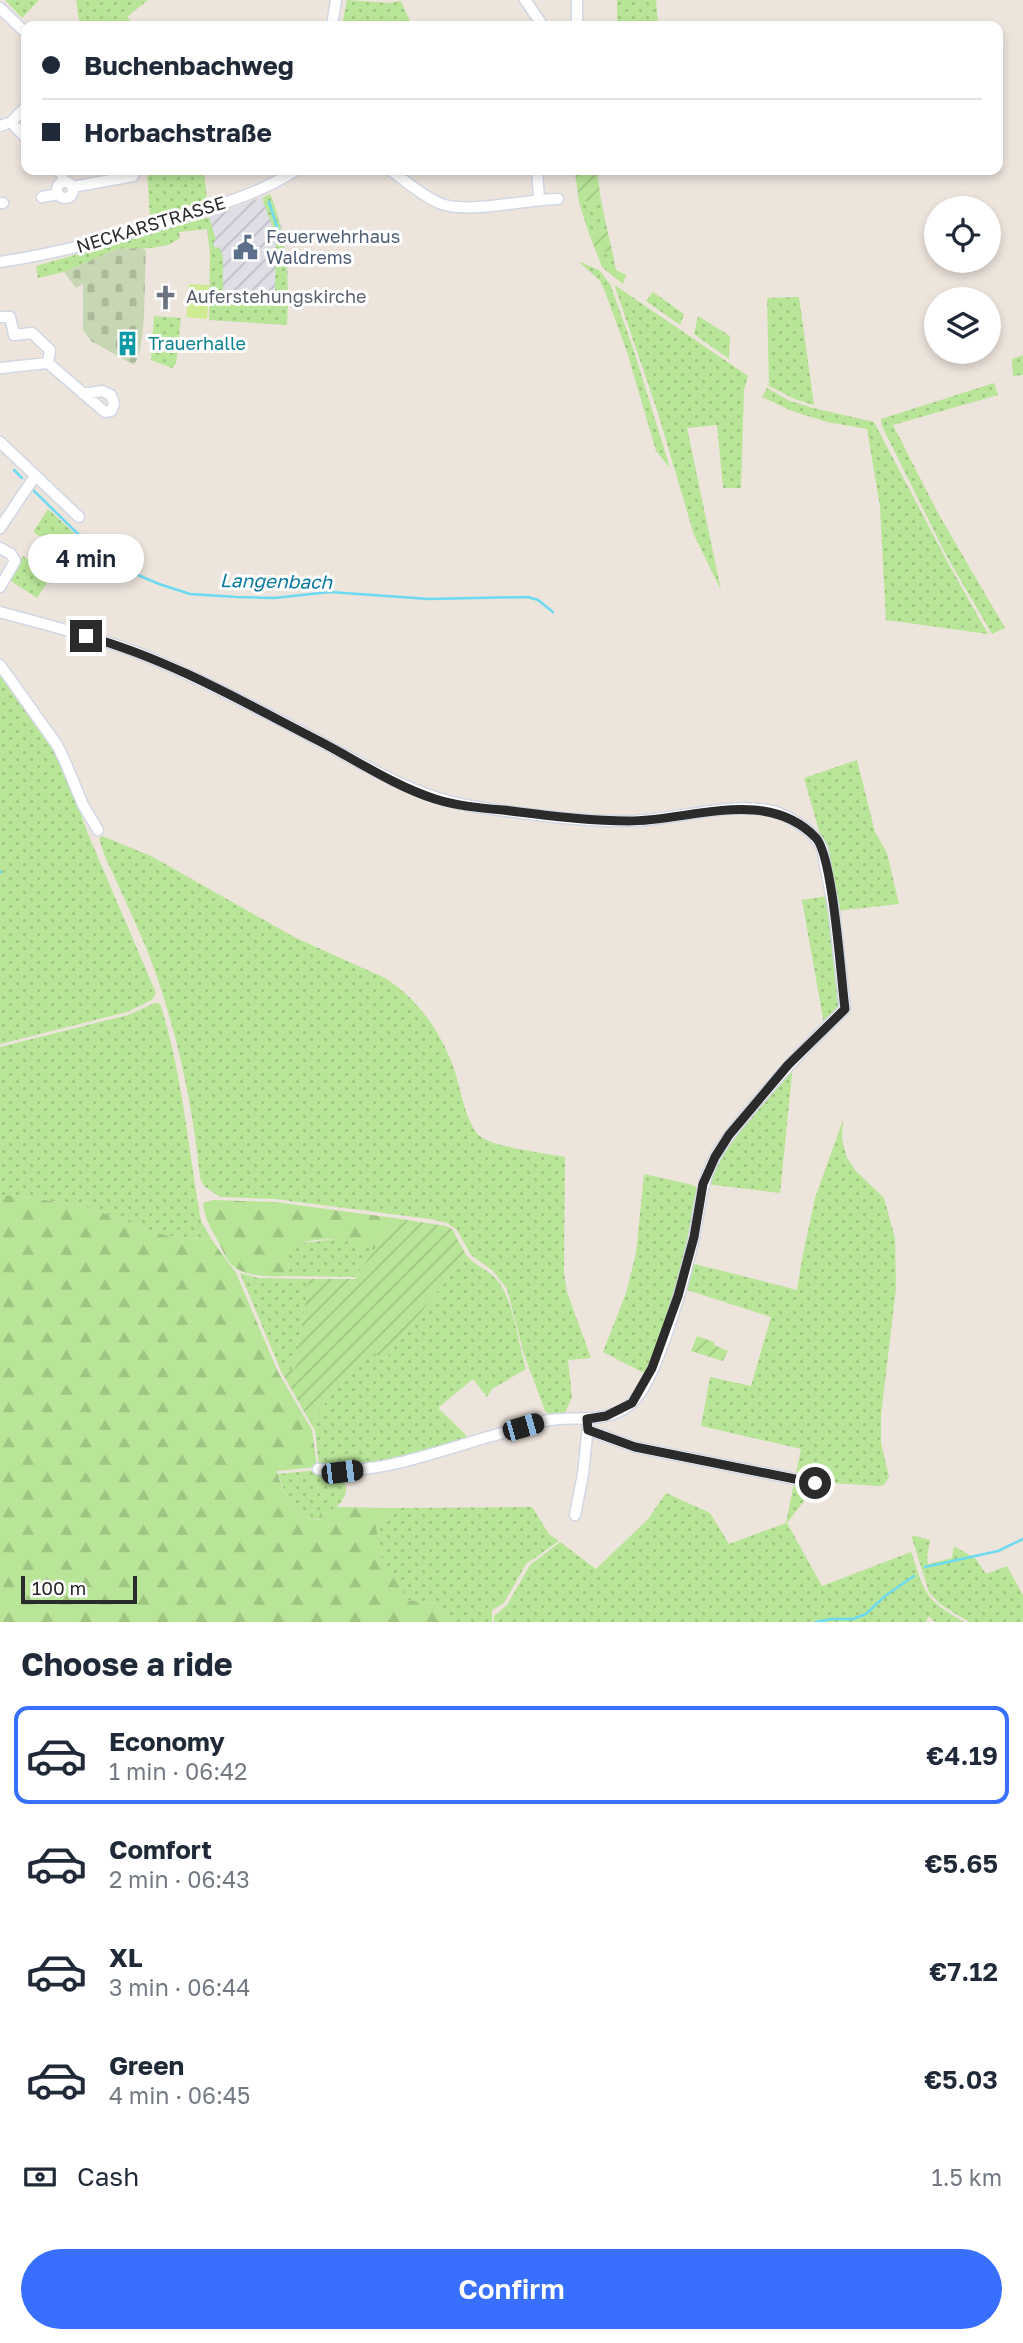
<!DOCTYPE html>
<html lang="en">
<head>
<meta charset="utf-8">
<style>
  :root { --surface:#fff; --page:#f2f2f3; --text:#1f2937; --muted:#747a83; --line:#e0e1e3; --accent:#386ffe }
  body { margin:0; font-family:"Golos Text",sans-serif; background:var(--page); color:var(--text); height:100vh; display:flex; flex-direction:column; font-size:26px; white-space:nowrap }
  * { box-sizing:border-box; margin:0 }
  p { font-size:23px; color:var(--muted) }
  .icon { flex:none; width:38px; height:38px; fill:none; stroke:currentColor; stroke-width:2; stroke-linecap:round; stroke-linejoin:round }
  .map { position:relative; height:1622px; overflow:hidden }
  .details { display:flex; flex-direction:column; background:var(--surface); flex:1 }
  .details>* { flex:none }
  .top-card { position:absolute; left:21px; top:21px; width:982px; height:154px; border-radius:14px; box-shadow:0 4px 10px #0003; display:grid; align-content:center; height:154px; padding:0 21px; background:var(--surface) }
  .fabs { position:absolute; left:924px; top:196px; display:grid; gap:14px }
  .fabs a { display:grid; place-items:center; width:77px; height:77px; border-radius:50%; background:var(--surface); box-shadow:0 4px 10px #0003; font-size:35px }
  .scale { position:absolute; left:21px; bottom:18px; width:116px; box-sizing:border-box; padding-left:7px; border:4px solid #2b2b2b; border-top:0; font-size:19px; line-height:24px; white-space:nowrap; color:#2b2b2b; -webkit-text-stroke:5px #fff; paint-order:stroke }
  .end { position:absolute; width:32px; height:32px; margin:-16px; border:9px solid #2b2b2b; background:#fff; box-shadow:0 0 0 4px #fff }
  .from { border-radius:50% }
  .bubble { position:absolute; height:49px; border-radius:24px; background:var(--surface); box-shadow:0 4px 10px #0003; font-size:23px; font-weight:600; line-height:49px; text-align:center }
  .car { position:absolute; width:21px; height:42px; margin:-21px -10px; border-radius:9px; box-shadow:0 0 5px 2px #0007; background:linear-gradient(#222 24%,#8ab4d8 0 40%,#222 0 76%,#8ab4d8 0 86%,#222 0) }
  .top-card b { display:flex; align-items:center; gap:24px; height:66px; font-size:26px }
  .top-card b+b { border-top:2px solid var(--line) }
  .top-card i { width:18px; height:18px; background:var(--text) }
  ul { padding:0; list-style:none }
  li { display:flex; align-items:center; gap:21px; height:98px; margin:0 14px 10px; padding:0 7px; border:4px solid transparent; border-radius:14px }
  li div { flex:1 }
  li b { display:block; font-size:26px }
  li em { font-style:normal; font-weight:600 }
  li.selected { border-color:var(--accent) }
  li>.icon { width:63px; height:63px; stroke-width:1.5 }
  h2 { padding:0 21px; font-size:32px; line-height:84px }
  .pay { display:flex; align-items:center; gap:18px; height:77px; padding:0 21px; font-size:26px }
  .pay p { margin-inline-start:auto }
  .cta { display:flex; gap:14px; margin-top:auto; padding:14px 21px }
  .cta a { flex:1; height:80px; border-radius:42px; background:var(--accent); color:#fff; font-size:28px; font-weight:600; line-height:80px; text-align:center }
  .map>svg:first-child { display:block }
</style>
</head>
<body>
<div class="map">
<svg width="1023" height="1622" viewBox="0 0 1023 1622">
  <defs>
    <pattern id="industrial-furrows" width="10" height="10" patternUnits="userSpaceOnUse" patternTransform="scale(1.75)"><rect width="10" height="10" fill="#dfdde5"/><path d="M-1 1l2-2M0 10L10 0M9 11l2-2" fill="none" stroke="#c0bec5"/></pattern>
    <pattern id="grass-dots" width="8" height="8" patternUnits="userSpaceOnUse" patternTransform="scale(1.75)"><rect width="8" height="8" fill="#b9e598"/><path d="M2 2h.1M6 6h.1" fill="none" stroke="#9fc583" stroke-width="1.8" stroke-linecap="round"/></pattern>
    <pattern id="forest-firs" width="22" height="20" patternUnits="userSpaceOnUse" patternTransform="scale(1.75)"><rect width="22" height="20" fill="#b9e598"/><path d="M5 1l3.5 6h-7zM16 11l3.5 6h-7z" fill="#9fc583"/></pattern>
    <pattern id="cemetery-stones" width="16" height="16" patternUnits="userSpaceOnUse" patternTransform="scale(1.75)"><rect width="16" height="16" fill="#c8d7b3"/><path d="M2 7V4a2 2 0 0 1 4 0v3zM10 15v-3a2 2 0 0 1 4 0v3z" fill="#acb99a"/></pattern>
    <pattern id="garden-furrows" width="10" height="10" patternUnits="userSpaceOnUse" patternTransform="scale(1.75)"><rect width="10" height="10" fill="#b9e598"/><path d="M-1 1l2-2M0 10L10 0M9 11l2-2" fill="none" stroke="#9fc583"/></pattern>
  </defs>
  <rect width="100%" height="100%" fill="#ede4dc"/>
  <path fill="url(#industrial-furrows)" d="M 270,194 L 281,224 L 286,247 L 288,273 L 287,325 L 209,320 L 210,254 L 206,218 Z"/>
  <path fill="url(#grass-dots)" d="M 5,0 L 39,0 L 22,18 Z
    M 76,0 L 148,0 L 127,17 L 136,26 L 80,26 Z
    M 347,0 L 388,3 L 401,1 L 412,26 L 342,26 Z
    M 617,0 L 656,0 L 658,24 L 617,26 Z
    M 147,170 L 204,170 L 207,201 L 150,219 Z
    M 270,194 C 288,238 289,279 287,325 L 209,320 L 210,254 L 207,229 L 179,232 L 180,238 L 168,245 L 152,248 L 117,249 L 64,272 L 38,278 L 36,266 L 209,217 L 216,240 L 213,242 L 215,248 L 219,247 L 223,256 L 223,295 L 275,296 L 276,236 L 262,198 Z
    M 601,200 L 607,229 L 589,234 L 579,202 Z
    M 612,250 L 616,270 L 626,275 L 623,284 L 602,267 L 597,254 Z
    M 578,261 L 599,270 L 610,284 L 633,348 L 670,468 L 656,451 L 627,352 L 605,292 L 600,281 Z
    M 616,286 L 748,376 L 744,390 L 741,488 L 723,488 L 717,425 L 687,428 L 721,590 L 694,535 L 658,413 L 615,287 Z
    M 653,292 L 684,314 L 680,325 L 646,301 Z
    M 799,297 L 814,405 L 797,400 L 769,386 L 767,298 Z
    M 154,316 L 181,318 L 176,364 L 172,368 L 151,360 Z
    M 698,316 L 730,336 L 729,359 L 694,334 Z
    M 1023,355 L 1023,375 L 1013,376 L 1012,359 Z
    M 994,383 L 998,395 L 893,425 L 939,515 L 1005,628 L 992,634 L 946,555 L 882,426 L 881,419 Z
    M 767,388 L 790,401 L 813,408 L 874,422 L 948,563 L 988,634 L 886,620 L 880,507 L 867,429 L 827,422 L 792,411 L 762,397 Z
    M 48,509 L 75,534 L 65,552 L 33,532 Z
    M 23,556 L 52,575 L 37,598 L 8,579 Z
    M 0,673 L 62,760 L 88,834 L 156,993 L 152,1000 L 127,1012 L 0,1044 Z
    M 857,760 L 875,832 L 887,853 L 899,904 L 837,911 L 831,872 L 804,778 Z
    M 102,836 L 151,856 L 294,937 L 385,978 C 419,1000 442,1033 455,1072 C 461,1090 466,1125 481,1137 C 494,1147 545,1153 565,1157 L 564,1273 L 567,1292 L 591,1358 L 568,1360 L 572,1397 L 564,1415 L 551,1416 L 545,1411 L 524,1354 L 507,1289 L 493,1271 L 471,1255 L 457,1230 L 447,1223 L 430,1219 L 275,1199 L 220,1197 L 204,1186 L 200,1178 C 193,1106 177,1031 152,963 C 138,926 120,890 104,854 L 99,838 Z
    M 828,896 L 840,1002 L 834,1014 L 824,1024 L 802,900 Z
    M 155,1003 L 159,1003 L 161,1006 C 183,1079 188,1147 201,1221 L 212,1240 L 167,1236 L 87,1207 L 22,1196 L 0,1195 L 0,1047 L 128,1015 Z
    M 793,1065 L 780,1193 L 706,1184 L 723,1147 Z
    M 843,1120 L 842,1139 L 847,1158 L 856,1171 L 884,1198 L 895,1238 L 896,1288 L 881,1416 L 881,1443 L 889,1477 L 884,1485 L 879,1486 L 816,1482 L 795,1478 L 801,1449 L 701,1426 L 710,1377 L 751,1386 L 771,1317 L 684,1289 L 691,1263 L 797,1290 L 802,1259 L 815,1198 Z
    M 644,1174 L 693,1185 L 698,1189 C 690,1244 673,1325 646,1374 L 603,1352 L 626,1293 L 636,1253 Z
    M 336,1239 L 360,1243 L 374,1250 L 356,1277 L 285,1276 L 289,1267 L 285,1250 L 295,1244 Z
    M 466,1255 C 475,1266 487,1269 496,1279 C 514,1299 518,1344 526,1369 L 492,1389 L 487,1397 L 473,1379 L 438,1408 L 466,1435 L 467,1439 L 377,1466 L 319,1467 L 315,1430 L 310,1422 L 368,1350 L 385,1359 Z
    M 240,1273 L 258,1278 L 309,1279 L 295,1369 L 281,1371 Z
    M 318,1470 L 342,1473 C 343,1478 346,1485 346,1490 C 346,1502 322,1524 310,1519 C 292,1512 284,1491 278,1474 Z
    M 794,1483 L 815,1487 L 787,1523 L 822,1586 L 911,1552 C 926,1596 924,1598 964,1622 L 935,1622 L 928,1616 L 926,1622 L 494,1622 L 494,1616 L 507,1605 L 530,1565 L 560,1542 L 596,1569 L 648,1519 L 666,1493 L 710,1513 L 729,1544 L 786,1523 Z
    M 532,1507 L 549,1534 L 559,1541 L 526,1564 L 504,1603 L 492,1610 L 492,1622 L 449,1622 L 437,1604 L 407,1600 L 380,1556 L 376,1526 L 394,1508 Z
    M 911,1535 L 930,1540 L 927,1558 L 928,1564 L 952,1558 L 954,1546 L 976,1559 L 986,1574 L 1007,1566 L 1023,1595 L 1023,1622 L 969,1622 L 940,1604 L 929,1592 Z"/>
  <path fill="url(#forest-firs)" d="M 0,1195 L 22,1196 L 87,1207 L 167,1236 L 212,1240 L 236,1273 L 278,1372 L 312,1430 L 317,1467 L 277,1471 C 281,1489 297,1522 319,1520 L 321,1509 L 331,1512 L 334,1507 L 394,1508 L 376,1526 L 381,1556 L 407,1600 L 437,1604 L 449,1622 L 0,1622 Z
    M 213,1200 L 275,1202 L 394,1218 L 374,1250 C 349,1237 309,1234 286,1251 L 289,1267 L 285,1276 C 269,1277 243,1277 231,1264 C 225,1257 221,1247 217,1239 C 210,1228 204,1216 203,1203 Z"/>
  <path fill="url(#cemetery-stones)" d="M 143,248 L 146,251 C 144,276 147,348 134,365 L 91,341 L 83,330 L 83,284 L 76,288 L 64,272 L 117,249 Z"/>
  <path fill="url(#garden-furrows)" d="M 597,171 L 601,200 L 579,202 L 575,172 Z
    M 607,229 L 612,250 L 597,254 L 589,234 Z
    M 394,1218 L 446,1226 L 452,1229 L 466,1255 L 385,1359 L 368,1351 L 310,1422 L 281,1371 L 295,1369 L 309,1279 L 355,1279 Z
    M 697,1336 L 714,1342 L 714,1345 L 728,1351 L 723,1361 L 691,1351 Z"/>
  <path fill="#cfec93" d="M 189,284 L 209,285 L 207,319 L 186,317 Z"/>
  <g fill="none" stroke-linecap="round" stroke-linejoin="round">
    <path stroke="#6ddaf2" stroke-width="2.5" d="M 269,202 L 279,233
      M 14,470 L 22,478
      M 30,487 L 77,533 L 126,570 L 159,584 L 190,594 L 237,597 L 274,598 L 330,592 L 429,599 L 528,597 L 538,600 L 553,612
      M 0,872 L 1,872
      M 925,1567 L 998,1551 L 1023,1539
      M 816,1622 L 831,1619 L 853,1619 L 866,1614 L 885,1596 L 914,1576"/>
    <defs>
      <path id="minor" d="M 525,0 L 543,26
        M 0,8 L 26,33
        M 332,26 L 336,0
        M 577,26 L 577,0
        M 11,122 L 26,138
        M 0,126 L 11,122 L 26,107
        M 57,170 L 62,174 L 63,182
        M 390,170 C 406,181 421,195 439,203 C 466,215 526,199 558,199
        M 537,170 L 539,199
        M57 190a8 8 0 1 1 16 0a8 8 0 1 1-16 0Z
        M 72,187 L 133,176
        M 42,197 L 58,194
        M 0,203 L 3,203
        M 0,262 C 62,253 122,236 182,217 C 221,204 261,193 296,170
        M 0,317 L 10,317 L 14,335 L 32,333 L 50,350 L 48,363
        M 0,368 L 48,363 L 105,412 L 111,411 L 114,404 L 111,395 L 102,391 L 83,394
        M 0,442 L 79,517
        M 0,528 L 35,476
        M 0,548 L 11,554 L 15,561 L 0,587
        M 0,612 C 36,622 72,631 107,642 C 152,656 195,678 238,699 C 272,716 307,734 341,753 C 386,777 427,800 477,807 C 527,814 580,822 630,821 C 673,820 725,803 767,810 C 786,813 813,830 822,848 L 834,911 L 845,1009 C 811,1041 780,1074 751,1109 C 735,1128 718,1147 709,1170 C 700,1191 699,1215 694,1237 C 686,1274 658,1380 631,1404 C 606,1425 573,1415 544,1421 C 525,1426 507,1432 488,1437 C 433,1453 375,1476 318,1469
        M 0,665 L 57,745 L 64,759 L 83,805 L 98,830
        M 588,1430 L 635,1447 L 815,1483
        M 575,1515 L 583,1474 L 588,1426"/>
    </defs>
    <use href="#minor" stroke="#d2d7e4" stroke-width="13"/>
    <use href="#minor" stroke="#fff" stroke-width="10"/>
  </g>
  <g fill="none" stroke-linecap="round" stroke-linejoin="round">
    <path stroke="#2b2b2b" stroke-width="9" d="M 86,636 C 169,659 245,703 321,742 C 359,762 395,786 435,799 C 457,806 480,808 503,810 C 545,815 587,821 629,821 C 690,821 767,786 816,838 C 833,856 841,979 845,1009 L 788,1065 L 729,1135 L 715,1157 L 703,1184 L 694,1237 L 678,1296 L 652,1368 L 632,1403 L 606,1416 L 587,1419 L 588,1430 L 635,1447 L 815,1483"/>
  </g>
  <defs>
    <symbol id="civic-bare" viewBox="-9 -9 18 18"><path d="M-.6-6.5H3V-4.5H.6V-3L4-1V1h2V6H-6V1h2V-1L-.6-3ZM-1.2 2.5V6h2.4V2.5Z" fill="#5c6f8a" stroke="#fff" stroke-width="2.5" paint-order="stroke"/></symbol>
    <symbol id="church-bare" viewBox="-9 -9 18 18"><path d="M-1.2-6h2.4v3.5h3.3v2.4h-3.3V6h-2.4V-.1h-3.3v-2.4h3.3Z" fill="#6b7280" stroke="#fff" stroke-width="2.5" paint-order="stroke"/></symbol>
    <symbol id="building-bare" viewBox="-9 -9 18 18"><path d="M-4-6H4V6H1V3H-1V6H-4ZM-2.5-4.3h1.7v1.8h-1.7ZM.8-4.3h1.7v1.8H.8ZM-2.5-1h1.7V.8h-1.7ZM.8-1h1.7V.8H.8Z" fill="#0f9aa8" stroke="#fff" stroke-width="2.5" paint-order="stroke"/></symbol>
  </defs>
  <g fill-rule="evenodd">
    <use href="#civic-bare" x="228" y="230" width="35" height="35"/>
    <use href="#church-bare" x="148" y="280" width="35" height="35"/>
    <use href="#building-bare" x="110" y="326" width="35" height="35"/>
  </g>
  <g text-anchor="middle" stroke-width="6" stroke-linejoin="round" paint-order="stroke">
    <g font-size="18" fill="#2b2b2b" stroke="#fff">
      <text transform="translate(151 225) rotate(-17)" y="6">NECKARSTRASSE</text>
    </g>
    <g font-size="18" fill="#4e5e75" stroke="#fff" text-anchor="start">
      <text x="266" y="243">Feuerwehrhaus<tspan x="266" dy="21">Waldrems</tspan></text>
    </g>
    <g font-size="18" fill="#5b616d" stroke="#fff" text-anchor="start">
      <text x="186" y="303">Auferstehungskirche</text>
    </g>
    <g font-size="18" fill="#0d838f" stroke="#fff" text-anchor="start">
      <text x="148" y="350">Trauerhalle</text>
    </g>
    <g font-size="19" font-style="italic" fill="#0a79a0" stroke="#fff">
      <text transform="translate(276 581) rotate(1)" y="7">Langenbach</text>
    </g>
  </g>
</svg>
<div class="fabs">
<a><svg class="icon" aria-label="locate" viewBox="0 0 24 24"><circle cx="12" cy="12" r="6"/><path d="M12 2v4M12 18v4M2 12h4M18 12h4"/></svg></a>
<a><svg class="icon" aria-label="layers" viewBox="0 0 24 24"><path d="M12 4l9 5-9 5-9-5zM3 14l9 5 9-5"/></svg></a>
</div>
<div class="scale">100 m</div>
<i class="end from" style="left:815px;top:1483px"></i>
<i class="end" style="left:86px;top:636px"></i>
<div class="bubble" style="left:28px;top:534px;width:116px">4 min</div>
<i class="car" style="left:523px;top:1427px;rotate:74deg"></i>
<i class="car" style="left:342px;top:1472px;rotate:83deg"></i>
<div class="top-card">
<b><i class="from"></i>Buchenbachweg</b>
<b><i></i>Horbachstraße</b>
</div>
</div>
<section class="details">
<h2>Choose a ride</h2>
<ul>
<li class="selected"><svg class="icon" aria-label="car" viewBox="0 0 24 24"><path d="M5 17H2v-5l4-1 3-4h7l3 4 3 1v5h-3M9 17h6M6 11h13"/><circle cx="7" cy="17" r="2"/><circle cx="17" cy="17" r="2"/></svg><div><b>Economy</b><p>1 min · 06:42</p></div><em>€4.19</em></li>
<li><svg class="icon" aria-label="car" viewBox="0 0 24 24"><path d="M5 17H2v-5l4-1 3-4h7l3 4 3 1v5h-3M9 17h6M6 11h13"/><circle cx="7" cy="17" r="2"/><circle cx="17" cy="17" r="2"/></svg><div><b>Comfort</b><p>2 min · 06:43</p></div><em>€5.65</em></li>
<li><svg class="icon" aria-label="car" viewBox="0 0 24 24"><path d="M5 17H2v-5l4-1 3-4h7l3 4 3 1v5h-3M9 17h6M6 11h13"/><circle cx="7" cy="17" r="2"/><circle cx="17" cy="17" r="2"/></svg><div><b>XL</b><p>3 min · 06:44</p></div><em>€7.12</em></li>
<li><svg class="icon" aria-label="car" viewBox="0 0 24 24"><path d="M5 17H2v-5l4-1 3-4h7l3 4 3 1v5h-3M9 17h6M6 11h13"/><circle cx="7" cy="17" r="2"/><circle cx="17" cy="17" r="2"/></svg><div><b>Green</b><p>4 min · 06:45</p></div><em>€5.03</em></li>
</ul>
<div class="pay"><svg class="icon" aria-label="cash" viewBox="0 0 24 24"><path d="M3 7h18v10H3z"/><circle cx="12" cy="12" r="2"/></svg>Cash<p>1.5 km</p></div>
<div class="cta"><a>Confirm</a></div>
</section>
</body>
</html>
